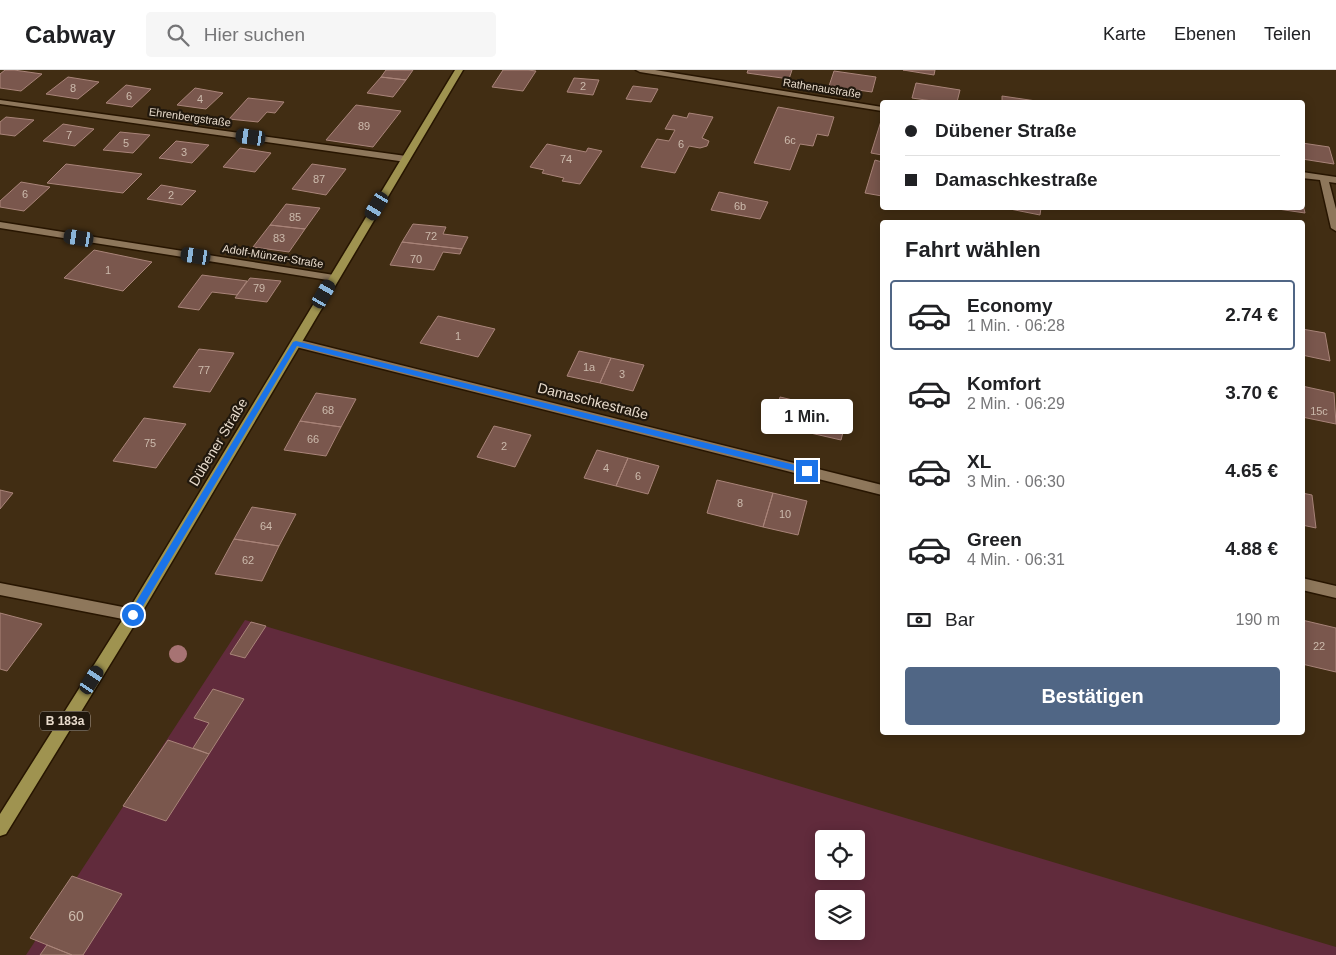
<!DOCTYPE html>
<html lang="de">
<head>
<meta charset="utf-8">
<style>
  :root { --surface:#fff; --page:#f6f6f6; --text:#202124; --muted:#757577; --line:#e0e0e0; --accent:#506685 }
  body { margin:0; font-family:Arial,sans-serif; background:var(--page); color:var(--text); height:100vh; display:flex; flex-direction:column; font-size:19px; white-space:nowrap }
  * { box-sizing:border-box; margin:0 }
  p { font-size:16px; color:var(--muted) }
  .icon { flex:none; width:28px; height:28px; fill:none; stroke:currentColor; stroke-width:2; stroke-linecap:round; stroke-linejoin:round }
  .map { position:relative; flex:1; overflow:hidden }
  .drawer { position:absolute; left:880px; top:150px; width:425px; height:515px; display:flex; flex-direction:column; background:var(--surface); border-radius:5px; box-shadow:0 2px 12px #0003 }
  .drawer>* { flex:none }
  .hud { position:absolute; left:880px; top:30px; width:425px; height:110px; border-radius:5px; box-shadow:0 2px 12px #0003; display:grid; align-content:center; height:110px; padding:0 25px; background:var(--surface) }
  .fabs { position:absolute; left:815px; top:760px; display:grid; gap:10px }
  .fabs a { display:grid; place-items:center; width:50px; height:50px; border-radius:5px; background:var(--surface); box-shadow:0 2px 12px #0003; font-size:25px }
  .end { position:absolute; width:22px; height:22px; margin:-11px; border:6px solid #1a73e8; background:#fff; box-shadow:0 0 0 2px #fff }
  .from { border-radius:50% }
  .bubble { position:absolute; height:35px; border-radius:5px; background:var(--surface); box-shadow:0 2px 12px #0003; font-size:16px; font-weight:700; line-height:35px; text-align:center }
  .car { position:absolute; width:15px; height:30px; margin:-15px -8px; border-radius:6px; box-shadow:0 0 4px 1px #0007; background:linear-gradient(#222 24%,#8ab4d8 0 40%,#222 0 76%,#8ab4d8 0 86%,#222 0) }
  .hud b { display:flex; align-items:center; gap:18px; height:48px; font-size:19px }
  .hud b+b { border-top:1px solid var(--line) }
  .hud i { width:12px; height:12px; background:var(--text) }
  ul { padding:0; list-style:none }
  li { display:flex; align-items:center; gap:15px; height:70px; margin:0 10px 8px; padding:0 15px; border:2px solid transparent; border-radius:5px }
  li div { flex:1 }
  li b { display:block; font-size:19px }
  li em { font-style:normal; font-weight:700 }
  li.active { border-color:var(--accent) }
  li>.icon { width:45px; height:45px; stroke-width:1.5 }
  h2 { padding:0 25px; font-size:22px; line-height:60px }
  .pay { display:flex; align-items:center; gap:12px; height:55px; padding:0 25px; font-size:19px }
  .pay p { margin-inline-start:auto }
  .cta { display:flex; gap:10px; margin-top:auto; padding:10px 25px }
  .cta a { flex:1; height:58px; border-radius:5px; background:var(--accent); color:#fff; font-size:20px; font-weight:700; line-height:58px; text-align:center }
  header { display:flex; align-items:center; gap:30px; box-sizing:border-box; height:70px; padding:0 25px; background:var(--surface); border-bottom:1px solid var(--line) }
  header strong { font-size:24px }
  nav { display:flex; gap:28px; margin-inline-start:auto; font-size:18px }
  .search { width:350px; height:45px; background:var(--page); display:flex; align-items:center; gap:12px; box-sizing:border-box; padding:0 18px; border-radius:5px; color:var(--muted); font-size:19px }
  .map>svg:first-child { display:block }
</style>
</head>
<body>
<header>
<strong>Cabway</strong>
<div class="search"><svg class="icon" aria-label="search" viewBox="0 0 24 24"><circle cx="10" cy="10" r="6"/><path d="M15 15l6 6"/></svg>Hier suchen</div>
<nav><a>Karte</a><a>Ebenen</a><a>Teilen</a></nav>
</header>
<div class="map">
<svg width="1336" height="885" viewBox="0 0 1336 885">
  <rect width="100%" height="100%" fill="#412d13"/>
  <path fill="#612b3c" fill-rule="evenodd" d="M 245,550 L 1336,877 L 1336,885 L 26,885 ZM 824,769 L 856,769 L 856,801 L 824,801 ZM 824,829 L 856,829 L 856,861 L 824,861 Z"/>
  <path fill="#7a574d" stroke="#a98479" d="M 5,0 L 14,0 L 42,4 L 21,21 L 0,18 L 0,4 Z
    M 386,0 L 413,0 L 406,10 L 381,7 Z
    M 503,0 L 528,0 L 536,1 L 523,21 L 492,17 Z
    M 748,0 L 792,0 L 789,9 L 747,3 Z
    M 903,0 L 935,0 L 934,5 Z
    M 834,1 L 876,7 L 872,22 L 829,16 Z
    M 68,7 L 99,12 L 78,29 L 46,24 Z
    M 381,7 L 406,10 L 393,27 L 367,23 Z
    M 574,8 L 599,10 L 593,25 L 567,22 Z
    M 916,13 L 960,20 L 957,32 L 939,32 L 912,28 Z
    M 126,15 L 151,19 L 132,37 L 106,33 Z
    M 633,16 L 658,19 L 651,32 L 626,29 Z
    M 195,18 L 223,23 L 206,39 L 177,35 Z
    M 1002,26 L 1043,32 L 1002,32 Z
    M 248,28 L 284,32 L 275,43 L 267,42 L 258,52 L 229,49 Z
    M 356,35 L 401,41 L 373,77 L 326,70 Z
    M 778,37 L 834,47 L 828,66 L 817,64 L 813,76 L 800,74 L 790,100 L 754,93 Z
    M 689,43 L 713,47 L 702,68 L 709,71 L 707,76 L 700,78 L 689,76 L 675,103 L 641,97 L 657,69 L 669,71 L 675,60 L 665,59 L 673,45 L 687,48 Z
    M 6,47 L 34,50 L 15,66 L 0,64 L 0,52 Z
    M 881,51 L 882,51 L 882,85 L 871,83 Z
    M 63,54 L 94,59 L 75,76 L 43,71 Z
    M 120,62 L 150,65 L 133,83 L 103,80 Z
    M 176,71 L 209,75 L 192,93 L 159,88 Z
    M 1302,73 L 1329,77 L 1334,94 L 1302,89 Z
    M 547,74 L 586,82 L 588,78 L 602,81 L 580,114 L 562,111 L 564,108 L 542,103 L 544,100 L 530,97 Z
    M 240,78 L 271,83 L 255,102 L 223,97 Z
    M 875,90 L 882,92 L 882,126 L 865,123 Z
    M 66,94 L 142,104 L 123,123 L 47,113 Z
    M 312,94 L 346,99 L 326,125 L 292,119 Z
    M 21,112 L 50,117 L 24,141 L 0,137 L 0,131 Z
    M 161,115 L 196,121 L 182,135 L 147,129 Z
    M 719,122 L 768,132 L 760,149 L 711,140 Z
    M 1302,130 L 1305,143 L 1271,138 L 1302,138 Z
    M 286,134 L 320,138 L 305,159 L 270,155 Z
    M 1010,138 L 1041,138 L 1040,145 L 1010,139 Z
    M 413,154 L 446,157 L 443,164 L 468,167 L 462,179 L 402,172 Z
    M 270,155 L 305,159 L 289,182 L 253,177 Z
    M 402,172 L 462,179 L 460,184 L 443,182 L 434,200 L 390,195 Z
    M 94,180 L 152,192 L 123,221 L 64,208 Z
    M 202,205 L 247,211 L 237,225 L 212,222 L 199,240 L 178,237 Z
    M 250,208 L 281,211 L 267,232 L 235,228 Z
    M 438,246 L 495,259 L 478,287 L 420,273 Z
    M 1302,259 L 1325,263 L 1330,291 L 1302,285 Z
    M 199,279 L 234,283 L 210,322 L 173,317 Z
    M 579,281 L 611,288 L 600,313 L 567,306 Z
    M 611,288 L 644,295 L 633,321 L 600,313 Z
    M 1302,316 L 1334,323 L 1336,354 L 1302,347 Z
    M 316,323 L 356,329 L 341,357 L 300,351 Z
    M 780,327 L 814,335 L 806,362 L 772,354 Z
    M 814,335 L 848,343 L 841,370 L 806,362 Z
    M 144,348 L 186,354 L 156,398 L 113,391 Z
    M 300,351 L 341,357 L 326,386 L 284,380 Z
    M 494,356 L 531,365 L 515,397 L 477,387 Z
    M 597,380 L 628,388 L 616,416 L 584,408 Z
    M 628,388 L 659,396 L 648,424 L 616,416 Z
    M 717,410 L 773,423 L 763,457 L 707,443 Z
    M 0,420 L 13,423 L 0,439 Z
    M 773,423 L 807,431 L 798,465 L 763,457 Z
    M 1302,423 L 1312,425 L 1316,458 L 1302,455 Z
    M 252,437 L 296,444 L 279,476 L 234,469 Z
    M 234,469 L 279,476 L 262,511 L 215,504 Z
    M 0,543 L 42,554 L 7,601 L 0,599 Z
    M 1302,550 L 1336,558 L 1336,602 L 1302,594 Z
    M 251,552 L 266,556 L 245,588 L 230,584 Z
    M 213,619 L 244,629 L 209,684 L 193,678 L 209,653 L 194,648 Z
    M 168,670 L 209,684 L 166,751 L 123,736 Z
    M 72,806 L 122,824 L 83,885 L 72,885 L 30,868 Z
    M 47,875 L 72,885 L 40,885 Z"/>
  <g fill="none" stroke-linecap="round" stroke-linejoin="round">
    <defs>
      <path id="minor" d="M 636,0 L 655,0 L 882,37 L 882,41 L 640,2 Z
        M 0,30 L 406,86 L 410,89 L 406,92 L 0,34 Z
        M 1302,102 L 1336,107 L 1336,113 L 1329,112 L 1336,139 L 1336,161 L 1331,158 L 1320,110 L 1302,108 Z
        M 0,152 L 334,205 L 339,208 L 334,211 L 0,158 Z
        M 296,269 L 882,415 L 882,425 L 292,276 L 291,273 Z
        M 1302,508 L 1336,516 L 1336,528 L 1302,520 Z
        M 0,513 L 133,539 L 138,541 L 140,545 L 138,549 L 133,551 L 0,525 Z"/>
      <path id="major" d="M 455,0 L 463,0 L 138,549 L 6,764 L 0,766 L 0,744 L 128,541 Z"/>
    </defs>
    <use href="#minor" stroke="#271500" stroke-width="3"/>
    <use href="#major" stroke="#271500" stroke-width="3"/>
    <use href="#minor" fill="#8e775b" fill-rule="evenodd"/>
    <use href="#major" fill="#9f9350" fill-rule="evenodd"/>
  </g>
  <circle fill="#a77373" cx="178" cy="584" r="9"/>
  <path fill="#1a73e8" d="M 296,271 L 807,398 L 811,401 L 807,404 L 297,276 L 136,548 L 130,548 L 130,542 L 293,272 Z"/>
  <g text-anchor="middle" stroke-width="4.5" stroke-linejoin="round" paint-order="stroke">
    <g font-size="11" fill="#ccbaac">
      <text x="583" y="20">2</text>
      <text x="73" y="22">8</text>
      <text x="129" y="30">6</text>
      <text x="200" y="33">4</text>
      <text x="364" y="60">89</text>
      <text x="69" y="69">7</text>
      <text x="790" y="74">6c</text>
      <text x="126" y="77">5</text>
      <text x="681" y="78">6</text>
      <text x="184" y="86">3</text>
      <text x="566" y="93">74</text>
      <text x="319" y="113">87</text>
      <text x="25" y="128">6</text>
      <text x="171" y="129">2</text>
      <text x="740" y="140">6b</text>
      <text x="295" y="151">85</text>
      <text x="431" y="170">72</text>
      <text x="279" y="172">83</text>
      <text x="416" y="193">70</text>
      <text x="108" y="204">1</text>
      <text x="259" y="222">79</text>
      <text x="458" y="270">1</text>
      <text x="589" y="301">1a</text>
      <text x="204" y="304">77</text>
      <text x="622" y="308">3</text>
      <text x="328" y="344">68</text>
      <text x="1319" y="345">15c</text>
      <text x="313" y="373">66</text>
      <text x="150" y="377">75</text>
      <text x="504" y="380">2</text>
      <text x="606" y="402">4</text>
      <text x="638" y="410">6</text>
      <text x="740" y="437">8</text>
      <text x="785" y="448">10</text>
      <text x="266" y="460">64</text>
      <text x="248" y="494">62</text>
      <text x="1319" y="580">22</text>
    </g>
    <g font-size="11" fill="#e8dbcc" stroke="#21180d">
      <text transform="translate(822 18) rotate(9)" y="4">Rathenaustraße</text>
      <text transform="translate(190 47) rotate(8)" y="4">Ehrenbergstraße</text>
      <text transform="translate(273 186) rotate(9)" y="4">Adolf-Münzer-Straße</text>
    </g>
    <rect fill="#21180d" stroke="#aca093" stroke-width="1" x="40" y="641.5" width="50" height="19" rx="4"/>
    <g font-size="12" font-weight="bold" fill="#e8dbcc">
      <text x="65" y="655">B 183a</text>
    </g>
    <g font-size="14" fill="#e8dbcc" stroke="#21180d">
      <text transform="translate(593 331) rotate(14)" y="5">Damaschkestraße</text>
      <text transform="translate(218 372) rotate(-59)" y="5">Dübener Straße</text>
    </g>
    <g font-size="14" fill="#ccbaac">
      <text x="76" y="851">60</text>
    </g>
  </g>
</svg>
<div class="fabs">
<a><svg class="icon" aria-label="locate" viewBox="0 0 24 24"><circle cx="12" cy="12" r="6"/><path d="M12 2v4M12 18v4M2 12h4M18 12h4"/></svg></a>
<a><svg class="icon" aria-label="layers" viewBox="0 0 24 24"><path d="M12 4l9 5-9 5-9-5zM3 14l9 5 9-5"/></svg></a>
</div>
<i class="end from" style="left:133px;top:545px"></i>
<i class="end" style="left:807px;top:401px"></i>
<div class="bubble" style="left:761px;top:329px;width:92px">1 Min.</div>
<i class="car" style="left:251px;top:67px;rotate:278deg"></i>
<i class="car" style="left:377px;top:136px;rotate:211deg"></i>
<i class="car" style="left:79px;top:168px;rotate:279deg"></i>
<i class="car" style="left:196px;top:186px;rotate:279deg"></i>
<i class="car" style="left:324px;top:224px;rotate:30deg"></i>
<i class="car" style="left:92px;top:610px;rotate:33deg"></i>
<div class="hud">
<b><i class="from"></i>Dübener Straße</b>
<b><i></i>Damaschkestraße</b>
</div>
<section class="drawer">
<h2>Fahrt wählen</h2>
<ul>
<li class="active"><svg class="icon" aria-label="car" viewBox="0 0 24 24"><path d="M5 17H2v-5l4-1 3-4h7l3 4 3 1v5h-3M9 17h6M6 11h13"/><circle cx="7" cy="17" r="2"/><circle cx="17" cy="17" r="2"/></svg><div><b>Economy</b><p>1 Min. · 06:28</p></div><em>2.74 €</em></li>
<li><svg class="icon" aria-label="car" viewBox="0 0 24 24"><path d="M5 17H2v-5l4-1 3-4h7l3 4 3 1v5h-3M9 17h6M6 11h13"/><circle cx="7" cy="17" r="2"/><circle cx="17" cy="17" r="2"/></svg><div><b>Komfort</b><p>2 Min. · 06:29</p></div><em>3.70 €</em></li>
<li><svg class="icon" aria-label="car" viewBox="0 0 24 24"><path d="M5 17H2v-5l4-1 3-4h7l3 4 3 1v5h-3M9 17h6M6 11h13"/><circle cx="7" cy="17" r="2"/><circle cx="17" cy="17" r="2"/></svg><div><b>XL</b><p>3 Min. · 06:30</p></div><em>4.65 €</em></li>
<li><svg class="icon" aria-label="car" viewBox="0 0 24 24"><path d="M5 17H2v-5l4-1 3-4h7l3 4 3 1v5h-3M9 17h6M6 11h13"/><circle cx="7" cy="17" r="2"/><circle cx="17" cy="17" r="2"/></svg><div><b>Green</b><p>4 Min. · 06:31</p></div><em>4.88 €</em></li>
</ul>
<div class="pay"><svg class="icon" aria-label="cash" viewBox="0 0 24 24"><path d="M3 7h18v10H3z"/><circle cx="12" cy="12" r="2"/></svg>Bar<p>190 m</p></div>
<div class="cta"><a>Bestätigen</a></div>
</section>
</div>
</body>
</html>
